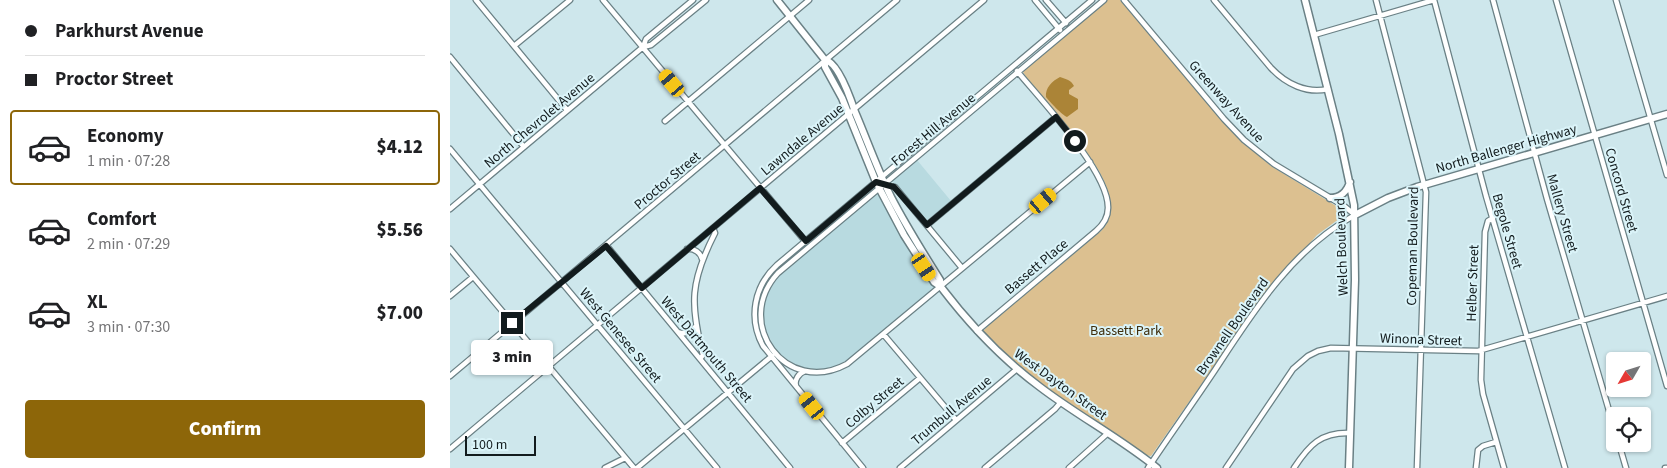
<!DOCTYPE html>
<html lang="en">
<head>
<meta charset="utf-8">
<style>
  :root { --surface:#fff; --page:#f2f2f2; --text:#202124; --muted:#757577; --line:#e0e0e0; --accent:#8d6609 }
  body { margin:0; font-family:"Source Sans 3",sans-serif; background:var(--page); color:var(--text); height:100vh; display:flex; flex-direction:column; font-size:19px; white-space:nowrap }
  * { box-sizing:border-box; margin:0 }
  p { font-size:16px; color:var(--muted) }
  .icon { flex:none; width:28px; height:28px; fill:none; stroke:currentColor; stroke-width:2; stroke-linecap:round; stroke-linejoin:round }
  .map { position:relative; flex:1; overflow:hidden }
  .details { display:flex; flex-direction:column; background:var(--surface); width:450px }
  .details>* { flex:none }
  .banner { display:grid; align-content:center; height:110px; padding:0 25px; background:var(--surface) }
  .needle { width:32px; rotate:231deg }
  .tools { position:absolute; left:1156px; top:352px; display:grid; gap:10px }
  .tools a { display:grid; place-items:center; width:45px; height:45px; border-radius:5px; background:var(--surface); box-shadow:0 1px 4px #0004; font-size:25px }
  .scale { position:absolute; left:15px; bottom:12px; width:71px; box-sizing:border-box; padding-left:5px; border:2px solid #121b1d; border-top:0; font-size:14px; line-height:18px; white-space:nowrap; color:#121b1d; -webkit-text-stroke:4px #dbf4f9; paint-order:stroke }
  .end { position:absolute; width:22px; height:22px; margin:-11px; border:6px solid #121b1d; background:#fff; box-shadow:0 0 0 2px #fff }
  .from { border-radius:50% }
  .bubble { position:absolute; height:35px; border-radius:5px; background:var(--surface); box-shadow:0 1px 4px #0004; font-size:16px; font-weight:800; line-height:35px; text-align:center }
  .car { position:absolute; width:15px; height:30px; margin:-15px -8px; border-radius:6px; box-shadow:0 0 4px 1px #0007; background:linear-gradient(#f5c518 24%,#345 0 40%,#f5c518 0 76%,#345 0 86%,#f5c518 0) }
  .banner b { display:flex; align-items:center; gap:18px; height:48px; font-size:19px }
  .banner b+b { border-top:1px solid var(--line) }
  .banner i { width:12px; height:12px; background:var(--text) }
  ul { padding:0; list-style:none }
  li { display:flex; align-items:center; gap:15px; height:75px; margin:0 10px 8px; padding:0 15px; border:2px solid transparent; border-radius:5px }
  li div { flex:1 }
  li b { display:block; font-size:19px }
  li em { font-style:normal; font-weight:800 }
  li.on { border-color:var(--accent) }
  li>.icon { width:45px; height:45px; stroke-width:1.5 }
  .button { display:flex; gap:10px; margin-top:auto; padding:10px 25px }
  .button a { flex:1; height:58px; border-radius:5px; background:var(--accent); color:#fff; font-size:20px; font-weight:800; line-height:58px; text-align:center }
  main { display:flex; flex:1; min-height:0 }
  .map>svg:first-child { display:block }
</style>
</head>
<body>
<main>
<section class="details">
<div class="banner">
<b><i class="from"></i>Parkhurst Avenue</b>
<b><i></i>Proctor Street</b>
</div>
<ul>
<li class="on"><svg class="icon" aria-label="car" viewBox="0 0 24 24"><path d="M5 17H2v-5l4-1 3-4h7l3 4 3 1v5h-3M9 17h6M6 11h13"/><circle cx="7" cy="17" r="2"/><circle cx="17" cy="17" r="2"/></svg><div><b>Economy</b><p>1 min · 07:28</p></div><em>$4.12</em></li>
<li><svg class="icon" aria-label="car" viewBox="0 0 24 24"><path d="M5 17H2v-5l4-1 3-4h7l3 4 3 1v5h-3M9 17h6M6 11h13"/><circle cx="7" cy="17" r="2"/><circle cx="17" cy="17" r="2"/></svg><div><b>Comfort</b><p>2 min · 07:29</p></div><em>$5.56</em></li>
<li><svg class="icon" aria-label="car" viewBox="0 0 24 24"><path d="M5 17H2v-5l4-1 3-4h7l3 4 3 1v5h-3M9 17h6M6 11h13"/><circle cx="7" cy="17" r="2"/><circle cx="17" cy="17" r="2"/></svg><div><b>XL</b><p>3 min · 07:30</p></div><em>$7.00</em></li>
</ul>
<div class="button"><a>Confirm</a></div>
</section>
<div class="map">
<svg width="1217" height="468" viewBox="0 0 1217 468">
  <rect width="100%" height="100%" fill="#cee7ec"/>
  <path fill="#b8dae0" d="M 467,160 L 501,201 L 476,221 L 442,181 Z
    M 427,194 L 430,195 L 449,232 L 483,286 L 484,289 L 393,364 L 371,370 L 358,369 L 344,364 L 328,353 L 316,331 L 313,311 L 318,292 L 330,275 Z"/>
  <path fill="#dcc090" d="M 657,0 L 670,0 L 788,138 L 821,166 L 896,212 L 893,216 L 867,235 L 816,292 L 701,456 L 695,455 L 589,383 L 566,365 L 534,334 L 533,331 L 541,323 L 651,231 C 692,189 592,107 573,72 L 575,69 Z"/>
  <path fill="#ab8437" d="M 610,77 C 616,79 621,80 624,86 L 619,90 L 619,94 L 628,99 L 628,109 L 617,117 C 612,115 600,102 596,97 C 595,88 602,81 610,77 Z"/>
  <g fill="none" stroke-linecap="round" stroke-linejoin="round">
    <defs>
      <path id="street" d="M 26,0 L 117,110
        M 153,0 L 356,242
        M 585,0 L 610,30
        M 596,0 L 616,23
        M 674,0 L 774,119 L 794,140 L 824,164 L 894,206 L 905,215 C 842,249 803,312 765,370 C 743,403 720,435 698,468
        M 764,0 L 821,68 C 836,84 857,94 878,89
        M 926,0 L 976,192 L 967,468
        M 984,0 L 1036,196 L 1115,468
        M 1043,0 L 1097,199 L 1165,431
        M 1106,0 L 1217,386
        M 1166,0 L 1217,175
        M 864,35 L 984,0
        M 64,46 L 120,0
        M 193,47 L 201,45 L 256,0
        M 0,57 L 74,147
        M 215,121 L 359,0
        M 0,149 L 267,468
        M 640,162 L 397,364 C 336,397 282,323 328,273 L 654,0
        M 435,184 L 445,187 L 512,268
        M 0,209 L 193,47 L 196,39 L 243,0
        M 1043,218 L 1038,221 L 1035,232 L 1031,380 L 1033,394 L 1054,468
        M 477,225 L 606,117
        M 156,245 L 340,468
        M 0,249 L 184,468
        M 237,249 C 244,248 251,253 252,259
        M 0,296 L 23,277
        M 527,331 L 646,231 C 653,225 658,218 658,208 C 659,172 591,100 567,71
        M 228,332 C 235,335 242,332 246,326
        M 434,335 L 506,420
        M 250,359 L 253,355 C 240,303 240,282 265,233 L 263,228
        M 0,376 L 447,0
        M 346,386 C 344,380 349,373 355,371
        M 392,443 L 470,378
        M 1169,444 L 1176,468
        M 0,449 L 534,0
        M 155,468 L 175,458
        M 187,468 L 322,356
        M 413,468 L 313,346 C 298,318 304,286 327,265 L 642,0
        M 450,468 L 567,369
        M 535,468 L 605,409 L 611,402
        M 619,468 L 658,433
        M 776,468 L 843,369 L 858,356 L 868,351 L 881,348 L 1028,351 L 1217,296
        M 844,468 C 859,445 871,432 900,433
        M 1026,468 L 1028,450 L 1033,446 L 1046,442
        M 1215,468 L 1217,468"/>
      <path id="secondary" d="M 327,0 L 375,60 C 388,62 401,100 405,112 C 417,140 427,169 441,197 C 456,226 473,253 490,280 L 491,287
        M 855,0 L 889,134 L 904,205 L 905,280 L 899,468
        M 375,60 L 375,67 L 392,98 L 426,182 L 454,235 L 484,282 L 491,287 C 520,325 552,359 590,387 C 628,416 670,438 707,468
        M 880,198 C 890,198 897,192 900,182
        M 905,215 L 938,198 L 967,187 L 1217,114"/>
    </defs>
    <use href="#street" stroke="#6a8085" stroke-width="7"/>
    <use href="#secondary" stroke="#6a8085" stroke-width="9"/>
    <use href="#street" stroke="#fff" stroke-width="4.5"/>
    <use href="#secondary" stroke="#fff" stroke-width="6"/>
  </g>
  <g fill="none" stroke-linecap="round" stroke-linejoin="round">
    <path stroke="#121b1d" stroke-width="6" d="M 62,323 L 156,246 L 192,288 L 310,188 L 356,241 L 426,182 L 444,187 L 477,225 L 606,117 L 625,141"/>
  </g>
  <g text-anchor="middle" stroke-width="4" stroke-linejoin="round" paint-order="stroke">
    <g font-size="14" fill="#121b1d" stroke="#dbf4f9">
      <text transform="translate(777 101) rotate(48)" y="5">Greenway Avenue</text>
      <text transform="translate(89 120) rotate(-40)" y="5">North Chevrolet Avenue</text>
      <text transform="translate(483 129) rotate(-40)" y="5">Forest Hill Avenue</text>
      <text transform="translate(352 139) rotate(-40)" y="5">Lawndale Avenue</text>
      <text transform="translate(1056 148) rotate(-16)" y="5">North Ballenger Highway</text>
      <text transform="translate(217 180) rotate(-40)" y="5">Proctor Street</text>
      <text transform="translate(1172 190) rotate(74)" y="5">Concord Street</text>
      <text transform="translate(1113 213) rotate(74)" y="5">Mallery Street</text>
      <text transform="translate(1058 231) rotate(74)" y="5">Begole Street</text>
      <text transform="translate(962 246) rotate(-89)" y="5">Copeman Boulevard</text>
      <text transform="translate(891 247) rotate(-92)" y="5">Welch Boulevard</text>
      <text transform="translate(586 266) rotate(-40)" y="5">Bassett Place</text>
      <text transform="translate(1022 283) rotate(-88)" y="5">Helber Street</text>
      <text transform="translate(782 326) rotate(-55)" y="5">Brownell Boulevard</text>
      <text transform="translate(171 335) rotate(50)" y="5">West Genesee Street</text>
      <text transform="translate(971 339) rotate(2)" y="5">Winona Street</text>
      <text transform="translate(257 349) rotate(50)" y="5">West Dartmouth Street</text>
      <text transform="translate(611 384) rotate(36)" y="5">West Dayton Street</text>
      <text transform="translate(424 402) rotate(-40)" y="5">Colby Street</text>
      <text transform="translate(501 410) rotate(-40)" y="5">Trumbull Avenue</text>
    </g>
    <g font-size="14" fill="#3f2e0c" stroke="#dbf4f9">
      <text x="676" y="335">Bassett Park</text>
    </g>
  </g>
</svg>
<div class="tools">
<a><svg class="needle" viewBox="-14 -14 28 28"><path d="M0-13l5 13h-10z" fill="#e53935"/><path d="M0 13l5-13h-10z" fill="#757577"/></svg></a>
<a><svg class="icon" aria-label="locate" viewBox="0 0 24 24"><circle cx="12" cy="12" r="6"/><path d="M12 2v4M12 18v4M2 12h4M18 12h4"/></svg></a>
</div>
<div class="scale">100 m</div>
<i class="end from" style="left:625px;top:141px"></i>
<i class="end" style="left:62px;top:323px"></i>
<div class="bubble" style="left:21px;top:340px;width:82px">3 min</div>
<i class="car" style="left:222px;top:83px;rotate:320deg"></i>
<i class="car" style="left:593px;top:201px;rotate:50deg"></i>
<i class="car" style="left:474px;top:267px;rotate:146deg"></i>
<i class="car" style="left:362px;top:406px;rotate:321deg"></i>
</div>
</main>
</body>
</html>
